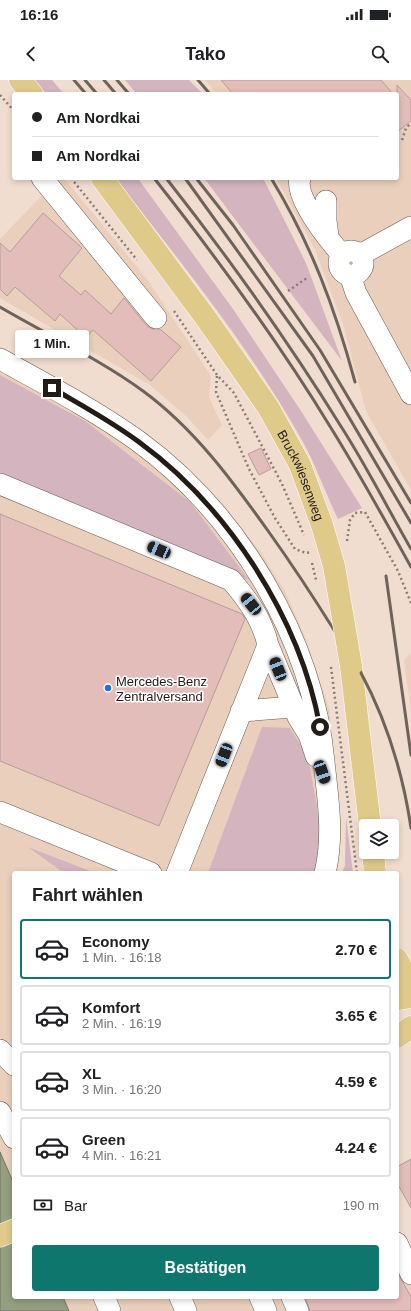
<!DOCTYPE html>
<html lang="de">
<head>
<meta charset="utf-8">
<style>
  :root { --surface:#fff; --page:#f2f2f2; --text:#202124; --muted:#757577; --line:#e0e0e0; --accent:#0f766e }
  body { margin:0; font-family:Arial,sans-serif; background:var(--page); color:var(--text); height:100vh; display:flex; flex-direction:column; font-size:15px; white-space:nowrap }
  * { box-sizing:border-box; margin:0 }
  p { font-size:13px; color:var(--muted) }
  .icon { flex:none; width:22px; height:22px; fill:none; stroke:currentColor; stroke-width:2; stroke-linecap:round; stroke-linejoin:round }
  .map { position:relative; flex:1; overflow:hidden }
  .side { position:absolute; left:12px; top:791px; width:387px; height:428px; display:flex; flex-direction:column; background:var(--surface); border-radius:4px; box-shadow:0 2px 6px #0003 }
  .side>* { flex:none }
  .banner { position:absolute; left:12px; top:12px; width:387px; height:88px; border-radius:4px; box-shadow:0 2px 6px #0003; display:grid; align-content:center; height:88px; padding:0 20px; background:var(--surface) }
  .tools { position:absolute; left:359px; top:739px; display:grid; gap:8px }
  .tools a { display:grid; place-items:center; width:40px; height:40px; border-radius:4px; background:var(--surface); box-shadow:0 2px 6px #0003; font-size:20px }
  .end { position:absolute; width:18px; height:18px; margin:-9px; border:5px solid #221b16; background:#fff; box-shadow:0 0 0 2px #fff }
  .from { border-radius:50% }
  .bubble { position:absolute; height:28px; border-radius:4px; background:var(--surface); box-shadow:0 2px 6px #0003; font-size:13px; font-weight:700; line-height:28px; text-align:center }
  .car { position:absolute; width:12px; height:24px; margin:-12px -6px; border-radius:5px; box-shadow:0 0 3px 1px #0007; background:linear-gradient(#222 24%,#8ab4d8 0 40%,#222 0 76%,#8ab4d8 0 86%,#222 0) }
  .banner b { display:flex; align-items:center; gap:14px; height:38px; font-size:15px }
  .banner b+b { border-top:1px solid var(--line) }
  .banner i { width:10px; height:10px; background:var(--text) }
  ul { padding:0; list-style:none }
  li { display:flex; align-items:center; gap:12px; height:60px; margin:0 8px 6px; padding:0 12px; border:2px solid var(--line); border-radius:4px }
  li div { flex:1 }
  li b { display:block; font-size:15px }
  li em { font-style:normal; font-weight:700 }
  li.current { border-color:var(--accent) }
  li>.icon { width:36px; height:36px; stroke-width:1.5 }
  h2 { padding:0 20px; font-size:18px; line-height:48px }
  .pay { display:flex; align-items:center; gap:10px; height:44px; padding:0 20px; font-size:15px }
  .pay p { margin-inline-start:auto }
  .button { display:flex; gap:8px; margin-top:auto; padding:8px 20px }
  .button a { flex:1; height:46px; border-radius:4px; background:var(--accent); color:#fff; font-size:16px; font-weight:700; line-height:46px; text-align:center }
  .status { display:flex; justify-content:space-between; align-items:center; height:28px; padding:0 20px; background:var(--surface); direction:ltr }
  .status svg { height:11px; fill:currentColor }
  header { display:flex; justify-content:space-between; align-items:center; height:52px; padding:0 20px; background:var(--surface); font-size:18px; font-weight:700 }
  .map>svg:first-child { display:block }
</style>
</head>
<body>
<div class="status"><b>16:16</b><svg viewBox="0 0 49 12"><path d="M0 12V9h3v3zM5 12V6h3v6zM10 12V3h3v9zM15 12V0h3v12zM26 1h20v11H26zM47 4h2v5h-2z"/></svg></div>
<header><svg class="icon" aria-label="back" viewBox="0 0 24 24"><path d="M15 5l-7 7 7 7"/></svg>Tako<svg class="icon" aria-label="search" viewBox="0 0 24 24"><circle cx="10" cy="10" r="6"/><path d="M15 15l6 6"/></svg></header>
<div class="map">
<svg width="411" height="1231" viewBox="0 0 411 1231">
  <rect width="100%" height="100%" fill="#f1ddcf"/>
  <path fill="#eacfbc" d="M 205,0 L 411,0 L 411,410 L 366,331 L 343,244 L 315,170 L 276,98 L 397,98 L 397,14 L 217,14 Z
    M 36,98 L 64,98 L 147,199 L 211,296 L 209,317 L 222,345 L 208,360 L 186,336 L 150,305 L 0,218 L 0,159 L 46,111 Z
    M 0,266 L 98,322 L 147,354 L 189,390 L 220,420 L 262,474 L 285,511 L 306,559 L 330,631 L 336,772 L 331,793 L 14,793 L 14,1104 L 0,1072 Z
    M 411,573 L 411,633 L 404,580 Z
    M 397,1151 L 411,1182 L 411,1231 L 69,1231 L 63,1217 L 397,1217 Z"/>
  <path fill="#d3b4bf" d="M 33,0 L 52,0 L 64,14 L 47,14 Z
    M 125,0 L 189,0 L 203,14 L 137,14 Z
    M 115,98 L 137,98 L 139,100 L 233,229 L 301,331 L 362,428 L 338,439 C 326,414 316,386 303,362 C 252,270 180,181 115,98 Z
    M 204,98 L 263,98 L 306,183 L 342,281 Z
    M 0,295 L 85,341 L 190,422 L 249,500 L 0,394 Z
    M 262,647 L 290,648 L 308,677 L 321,749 L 317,793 L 208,793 Z
    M 346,737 L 353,793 L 342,793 L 345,785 Z
    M 28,767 L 95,793 L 64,793 Z"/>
  <path fill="#949e81" stroke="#727761" d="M 0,1072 L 14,1104 L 14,1217 L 63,1217 L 69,1231 L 0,1231 Z"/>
  <path fill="#e3bdb9" stroke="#b69d9a" d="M 221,0 L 381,0 L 393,14 L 233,14 Z
    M 397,5 L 411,20 L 411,41 L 397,52 Z
    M 43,133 L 82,168 L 59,196 L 81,215 L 85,210 L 111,234 L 124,218 L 147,246 L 152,249 L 160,249 L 181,267 L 151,301 L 93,250 L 86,258 L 60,234 L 55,241 L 15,207 L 7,216 L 0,209 L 0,163 L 10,172 Z
    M 261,368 L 271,389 L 259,395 L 248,374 Z
    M 0,434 L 242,534 L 245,539 L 159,746 L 0,681 Z
    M 411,1079 L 411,1128 L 397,1103 L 397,1087 Z
    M 397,1192 L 411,1217 L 411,1231 L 310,1231 L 305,1217 L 397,1217 Z"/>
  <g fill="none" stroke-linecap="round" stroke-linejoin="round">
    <defs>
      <path id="minor" d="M 42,98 L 156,238
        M 300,98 C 294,118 330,161 342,175
        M 326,121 L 326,141 L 328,156
        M339 183a12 12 0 1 1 24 0a12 12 0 1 1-24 0Z
        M 360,175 L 411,147
        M 350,195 L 356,213 L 411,314
        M 0,279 C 47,305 95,330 138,361 C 238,434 313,559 324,682 C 328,719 334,756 325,793
        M 0,404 L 231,500 C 248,520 262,539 268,565 L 177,793
        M 268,565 L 298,637 L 309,655 L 316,676
        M 241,631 L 293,627
        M 0,732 L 151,793
        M 0,970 L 14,985
        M 0,1032 L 14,1058
        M 397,1163 L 411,1194
        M 104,1217 L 110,1231
        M 180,1217 L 186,1231
        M 260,1217 L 266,1231
        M 292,1217 L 298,1231"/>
      <g id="major">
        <path d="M 20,0 L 32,14"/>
        <path id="s1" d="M 102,98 L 208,241 L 268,327 L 300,385 L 322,445"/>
        <path d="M 351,586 L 370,746"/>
        <path d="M 373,772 L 375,793"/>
        <path d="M 397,879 L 411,908"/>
        <path d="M 397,919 L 411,917"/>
        <path d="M 397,957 L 411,947"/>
        <path d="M 0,1156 L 14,1150"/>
      </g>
    </defs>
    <use href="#minor" stroke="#6a594c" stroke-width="22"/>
    <use href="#major" stroke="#fff" stroke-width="23"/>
    <path stroke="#8a7c73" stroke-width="2.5" stroke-dasharray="2 3" stroke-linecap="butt" d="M 0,15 L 14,31
      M 402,60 L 406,48 L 411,43
      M 71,98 L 137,180
      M 288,211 L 307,198
      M 174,231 L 217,295 L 234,313 L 282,404 L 304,455
      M 217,296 L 216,312 L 249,389 L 275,438 L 295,469 L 306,473 L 312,472
      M 347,461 L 350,440 L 355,433 L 365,432 L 398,491 L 411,523"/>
    <use href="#minor" stroke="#fff" stroke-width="21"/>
    <use href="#major" stroke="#dfca8a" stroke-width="22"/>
    <path stroke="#6e635a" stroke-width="3" d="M 74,0 L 86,14
      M 85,0 L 97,14
      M 104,0 L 116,14
      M 117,0 L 129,14
      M 198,0 L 210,14
      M 154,98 C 217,178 278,261 331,348 C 359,393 385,440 411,487
      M 166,98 C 229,178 288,261 342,348 C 367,387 388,429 411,469
      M 185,98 L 313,276 L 411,443
      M 196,98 L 233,145 L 320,270 L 411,423
      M 271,98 C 311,164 335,228 355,302
      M 0,227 C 46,254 101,280 143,311 C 195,349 234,403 271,455 C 293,486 314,518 334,550 C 343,564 352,577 360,591 C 386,639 403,694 411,748
      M 386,496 L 411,675"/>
    <defs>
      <path id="major-bridge" d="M 322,445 L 334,486 L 351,586"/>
    </defs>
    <use href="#major-bridge" stroke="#fff" stroke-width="23" stroke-linecap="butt"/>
    <path stroke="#8a7c73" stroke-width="2.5" stroke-dasharray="2 3" stroke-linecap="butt" d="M 312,483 L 316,500
      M 331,587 L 357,793"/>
    <use href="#major-bridge" stroke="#dfca8a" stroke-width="22"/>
  </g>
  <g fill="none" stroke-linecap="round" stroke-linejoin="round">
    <path stroke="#221b16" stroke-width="5" d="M 52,308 C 81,325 111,341 139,362 C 228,427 300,538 320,647"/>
  </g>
  <circle fill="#2172dd" stroke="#fff" stroke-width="1.5" cx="108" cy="608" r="4"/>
  <g text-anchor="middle" stroke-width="3" stroke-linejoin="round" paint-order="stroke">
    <g font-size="13" fill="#221b16" stroke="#fff">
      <text dy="5" stroke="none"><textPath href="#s1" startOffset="359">Bruckwiesenweg</textPath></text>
    </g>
    <g font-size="13" fill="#221b16" stroke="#fff" text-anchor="start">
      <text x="116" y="606">Mercedes-Benz<tspan x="116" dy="15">Zentralversand</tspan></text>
    </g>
  </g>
</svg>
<div class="tools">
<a><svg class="icon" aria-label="layers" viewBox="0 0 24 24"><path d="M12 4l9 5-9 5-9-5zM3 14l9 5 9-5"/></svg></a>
</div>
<i class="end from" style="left:320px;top:647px"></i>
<i class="end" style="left:52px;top:308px"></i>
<div class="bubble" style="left:15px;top:250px;width:74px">1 Min.</div>
<i class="car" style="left:159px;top:470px;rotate:293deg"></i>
<i class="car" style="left:251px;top:524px;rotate:321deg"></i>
<i class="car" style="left:278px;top:589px;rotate:338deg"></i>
<i class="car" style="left:224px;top:675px;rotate:201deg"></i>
<i class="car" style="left:322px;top:692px;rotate:160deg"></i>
<div class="banner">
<b><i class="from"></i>Am Nordkai</b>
<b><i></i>Am Nordkai</b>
</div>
<section class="side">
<h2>Fahrt wählen</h2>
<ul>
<li class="current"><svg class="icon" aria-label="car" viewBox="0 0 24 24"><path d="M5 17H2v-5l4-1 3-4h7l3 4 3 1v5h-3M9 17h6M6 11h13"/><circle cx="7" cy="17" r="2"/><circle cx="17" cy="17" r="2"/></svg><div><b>Economy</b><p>1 Min. · 16:18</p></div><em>2.70 €</em></li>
<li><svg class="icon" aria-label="car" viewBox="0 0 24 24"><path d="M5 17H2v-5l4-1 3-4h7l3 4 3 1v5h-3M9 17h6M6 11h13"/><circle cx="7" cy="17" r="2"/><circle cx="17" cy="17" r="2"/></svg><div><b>Komfort</b><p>2 Min. · 16:19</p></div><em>3.65 €</em></li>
<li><svg class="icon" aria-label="car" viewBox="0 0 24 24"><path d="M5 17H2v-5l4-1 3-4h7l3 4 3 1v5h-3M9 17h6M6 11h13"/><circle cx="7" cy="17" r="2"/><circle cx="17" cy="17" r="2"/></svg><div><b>XL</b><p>3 Min. · 16:20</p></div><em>4.59 €</em></li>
<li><svg class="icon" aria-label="car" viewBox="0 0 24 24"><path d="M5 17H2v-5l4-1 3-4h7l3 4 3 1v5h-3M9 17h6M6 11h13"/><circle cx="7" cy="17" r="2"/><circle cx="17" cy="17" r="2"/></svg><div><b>Green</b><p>4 Min. · 16:21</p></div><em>4.24 €</em></li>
</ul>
<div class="pay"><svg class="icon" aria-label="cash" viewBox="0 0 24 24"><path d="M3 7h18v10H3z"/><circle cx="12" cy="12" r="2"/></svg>Bar<p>190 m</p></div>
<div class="button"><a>Bestätigen</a></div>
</section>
</div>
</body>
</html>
